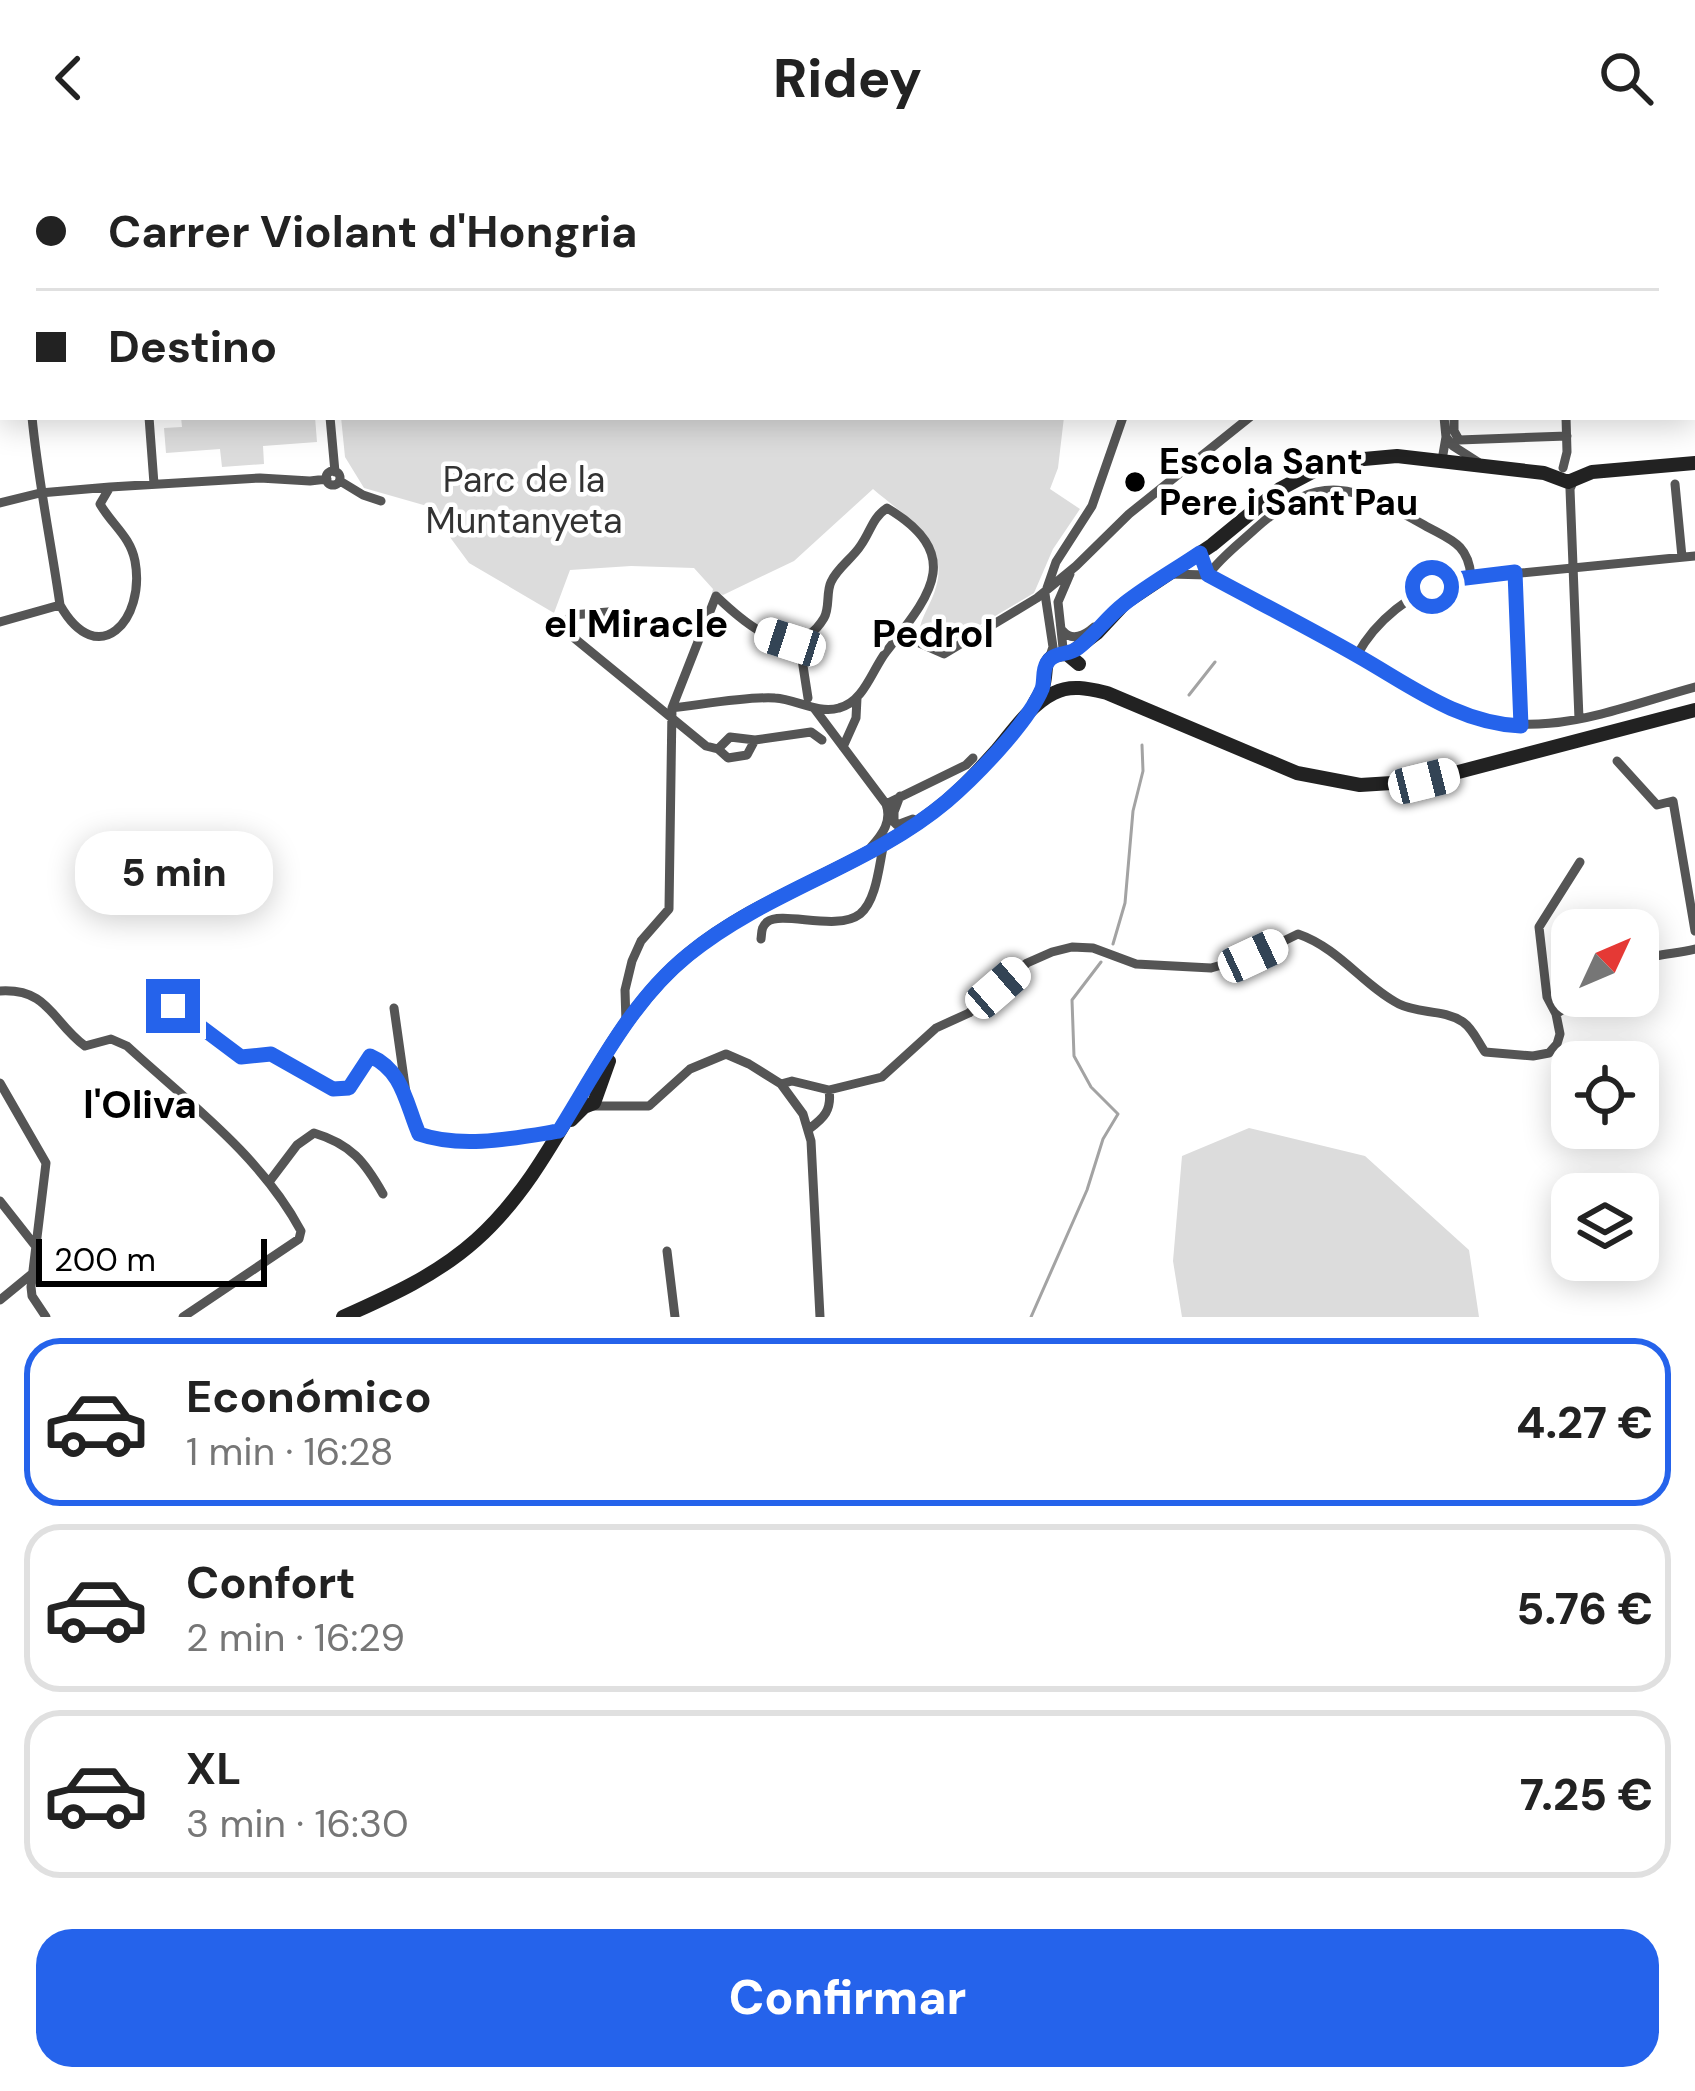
<!DOCTYPE html>
<html lang="es">
<head>
<meta charset="utf-8">
<style>
  :root { --surface:#fff; --page:#f6f6f6; --text:#222; --muted:#767676; --line:#e0e0e0; --accent:#2563eb }
  body { margin:0; font-family:"DM Sans",sans-serif; background:var(--page); color:var(--text); height:100vh; display:flex; flex-direction:column; font-size:45px; white-space:nowrap }
  * { box-sizing:border-box; margin:0 }
  p { font-size:39px; color:var(--muted) }
  .icon { flex:none; width:66px; height:66px; fill:none; stroke:currentColor; stroke-width:2; stroke-linecap:round; stroke-linejoin:round }
  .map { position:relative; height:1161px; overflow:hidden }
  .details { display:flex; flex-direction:column; background:var(--surface); flex:1 }
  .details>* { flex:none }
  .banner { position:absolute; left:0px; top:0px; width:1695px; height:264px; box-shadow:0 6px 30px #0003; display:grid; align-content:center; height:264px; padding:0 36px; background:var(--surface) }
  .needle { width:78px; rotate:46deg }
  .buttons { position:absolute; left:1551px; top:753px; display:grid; gap:24px }
  .buttons a { display:grid; place-items:center; width:108px; height:108px; border-radius:24px; background:var(--surface); box-shadow:0 6px 30px #0003; font-size:60px }
  .scale { position:absolute; left:36px; bottom:30px; width:231px; box-sizing:border-box; padding-left:12px; border:6px solid #000; border-top:0; font-size:33px; line-height:42px; white-space:nowrap; color:#000; -webkit-text-stroke:9px #fff; paint-order:stroke }
  .end { position:absolute; width:54px; height:54px; margin:-27px; border:15px solid #2563eb; background:#fff; box-shadow:0 0 0 6px #fff }
  .from { border-radius:50% }
  .bubble { position:absolute; height:84px; border-radius:36px; background:var(--surface); box-shadow:0 6px 30px #0003; font-size:39px; font-weight:800; line-height:84px; text-align:center }
  .car { position:absolute; width:36px; height:72px; margin:-36px -18px; border-radius:15px; box-shadow:0 0 9px 3px #0007; background:linear-gradient(#fff 24%,#345 0 40%,#fff 0 76%,#345 0 86%,#fff 0) }
  .banner b { display:flex; align-items:center; gap:42px; height:114px; font-size:45px }
  .banner b+b { border-top:3px solid var(--line) }
  .banner i { width:30px; height:30px; background:var(--text) }
  ul { padding:21px 0 0; list-style:none }
  li { display:flex; align-items:center; gap:36px; height:168px; margin:0 24px 18px; padding:0 12px; border:6px solid var(--line); border-radius:36px }
  li div { flex:1 }
  li b { display:block; font-size:45px }
  li em { font-style:normal; font-weight:800 }
  li.on { border-color:var(--accent) }
  li>.icon { width:108px; height:108px; stroke-width:1.5 }
  .primary-button { display:flex; gap:24px; margin-top:auto; padding:24px 36px }
  .primary-button a { flex:1; height:138px; border-radius:36px; background:var(--accent); color:#fff; font-size:48px; font-weight:800; line-height:138px; text-align:center }
  header { display:flex; justify-content:space-between; align-items:center; height:156px; padding:0 36px; background:var(--surface); font-size:54px; font-weight:800 }
  .map>svg:first-child { display:block }
</style>
</head>
<body>
<header><svg class="icon" aria-label="back" viewBox="0 0 24 24"><path d="M15 5l-7 7 7 7"/></svg>Ridey<svg class="icon" aria-label="search" viewBox="0 0 24 24"><circle cx="10" cy="10" r="6"/><path d="M15 15l6 6"/></svg></header>
<div class="map">
<svg width="1695" height="1161" viewBox="0 0 1695 1161">
  <rect width="100%" height="100%" fill="#fff"/>
  <path fill="#dcdcdc" d="M 181,261 L 315,261 L 317,286 L 263,290 L 264,308 L 222,311 L 220,293 L 166,297 L 164,272 L 182,271 Z
    M 341,261 L 1064,261 L 1058,312 L 1050,333 L 1080,353 L 1053,393 L 1034,437 L 941,492 L 927,487 L 919,476 C 921,460 932,447 936,431 C 950,385 903,359 873,333 L 794,405 L 723,439 L 717,436 L 712,437 L 713,433 L 694,412 L 631,410 L 570,414 L 554,457 L 469,407 L 427,350 L 364,332 L 345,301 Z
    M 1249,972 L 1365,1000 L 1469,1094 L 1479,1161 L 1182,1161 L 1173,1105 L 1182,1000 Z"/>
  <g fill="none" stroke-linecap="round" stroke-linejoin="round">
    <path stroke="#a3a3a3" stroke-width="3" d="M 1692,114 L 1695,114
      M 1189,539 L 1215,506
      M 1113,788 L 1125,747 L 1133,655 L 1143,615 L 1142,589
      M 1031,1161 L 1087,1034 L 1103,983 L 1118,958 L 1091,931 L 1074,900 L 1072,844 L 1101,806"/>
    <path stroke="#555" stroke-width="9" d="M 310,0 L 310,3
      M 1287,0 L 1287,3
      M 1396,0 L 1396,3
      M 1432,0 L 1432,3
      M 1513,0 L 1516,3
      M 1559,0 L 1559,3
      M 885,3 L 887,0
      M 936,3 L 938,0
      M 1077,3 L 1124,0
      M 1137,3 L 1137,0
      M 1301,3 L 1301,0
      M 1505,3 L 1506,0
      M 0,160 L 3,159
      M 0,169 L 3,169
      M 32,261 C 38,324 51,386 60,449
      M 149,261 L 154,328
      M 330,261 L 335,316
      M 1454,261 L 1454,275 L 1459,284 L 1567,280
      M 1446,281 L 1453,290 L 1478,306
      M 1442,304 L 1446,281 L 1444,261
      M 1563,312 L 1567,296 L 1566,261
      M326 322a7 7 0 1 1 14 0a7 7 0 1 1-14 0Z
      M 1574,324 L 1570,333 L 1579,563
      M 340,325 L 363,339 L 381,345
      M 1675,328 L 1682,401
      M 0,347 L 40,337 L 110,331 L 260,322 L 310,325 L 327,323
      M 1515,416 L 1521,570
      M 1169,418 L 1208,419 L 1442,549 C 1531,591 1607,555 1695,531
      M 1208,419 C 1221,401 1240,387 1255,373 C 1321,314 1354,330 1424,369 C 1450,384 1468,387 1471,420
      M 1047,432 L 1056,406 L 1092,350 L 1123,261
      M 1045,438 L 1053,491 L 1049,503
      M 620,455 L 572,459 L 566,465 L 568,477 L 706,590 L 718,593 L 730,581 L 755,584 L 811,576 L 822,584
      M 0,466 L 60,449 C 98,516 146,464 135,405 C 130,380 112,369 100,348 L 110,331
      M 1063,475 C 1072,486 1085,479 1094,471
      M 901,479 L 944,498 L 1037,442 L 1076,410 L 1129,358 L 1250,261
      M 799,484 L 808,542
      M 1067,498 L 1063,492 L 1058,446 L 1070,418
      M 1357,499 C 1376,464 1411,437 1449,424 L 1695,400
      M 814,552 L 886,648 C 892,665 883,678 871,691
      M 843,591 L 856,562 L 857,542
      M 718,593 L 728,602 L 747,599 L 755,584
      M 1617,605 L 1657,649 L 1673,645 L 1695,775
      M 900,640 L 894,656 L 894,666 L 897,669 L 913,663
      M 886,648 L 966,609 L 973,602
      M 761,783 C 762,776 761,771 767,766 C 782,754 837,776 860,758 C 877,744 879,708 884,687
      M 1638,807 C 1657,796 1673,799 1695,793
      M 0,835 C 49,832 52,866 85,890 L 111,883 L 127,890 C 188,946 261,1000 301,1075 L 299,1083 L 183,1161
      M 173,850 L 240,901 L 271,897 L 333,933 L 349,931 L 370,900 L 379,904 L 404,931
      M 394,852 L 408,951 L 419,978 C 462,993 515,982 559,975
      M 1556,858 L 1583,840
      M 626,867 L 625,834 L 632,805 L 641,785 L 669,753 L 672,552 L 716,440 C 744,467 794,512 824,462 C 830,452 826,436 831,426 C 837,412 853,402 861,389 C 871,375 872,362 887,352 C 967,400 928,441 886,496 C 872,514 864,546 839,552 C 817,558 796,543 775,542 C 748,540 700,549 672,552
      M 0,927 L 46,1007 L 31,1131 L 32,1140 L 46,1161
      M 781,928 L 803,958 L 811,985 L 820,1161
      M 591,950 L 649,950 L 690,913 L 726,898 L 749,908 L 781,928 L 792,925 L 829,934 L 882,921 L 936,872 L 969,857 L 1027,807 L 1052,796 L 1072,791 L 1093,792 L 1136,808 L 1211,812 L 1253,800 L 1298,778 C 1339,792 1364,830 1399,848 C 1419,858 1443,853 1463,866 C 1473,873 1478,886 1485,896 L 1533,900 L 1549,897 L 1557,888 L 1560,878 L 1556,858 L 1547,841 L 1539,771 L 1580,706
      M 809,973 C 824,962 832,954 829,934
      M 269,1026 L 297,989 L 314,977 C 351,988 365,1006 383,1038
      M 0,1045 L 37,1092
      M 667,1095 L 675,1161
      M 0,1144 L 33,1117"/>
    <path stroke="#222" stroke-width="14" d="M 1068,499 L 1097,477 L 1125,447 L 1212,389 L 1280,333 L 1331,306 L 1397,300 L 1544,317 L 1568,326 L 1592,316 L 1695,307
      M 1034,548 C 1037,542 1041,537 1043,531 C 1049,512 1039,499 1067,498 L 1079,508
      M 571,964 L 584,951 L 594,947 L 609,905
      M 343,1161 C 390,1140 437,1119 476,1084 C 558,1011 589,896 667,818 C 742,742 855,718 938,652 C 959,636 978,615 996,595 C 1013,575 1030,549 1054,537 C 1071,528 1090,533 1107,537 L 1297,617 L 1360,629 L 1424,625 L 1695,554"/>
  </g>
  <g fill="none" stroke-linecap="round" stroke-linejoin="round">
    <path stroke="#2563eb" stroke-width="15" d="M 173,850 L 241,901 L 271,898 L 333,933 L 349,932 L 370,900 C 403,914 406,948 419,978 C 462,993 515,982 559,975 C 597,914 631,845 688,799 C 766,735 870,710 947,645 C 975,621 1028,567 1042,533 C 1045,525 1042,515 1047,507 C 1054,495 1068,500 1078,492 C 1095,479 1107,461 1124,448 C 1148,429 1175,414 1200,397 L 1208,419 C 1258,446 1309,472 1358,500 C 1411,530 1458,567 1521,570 L 1515,416 L 1449,424 L 1432,431"/>
  </g>
  <circle fill="#000" stroke="#fff" stroke-width="4.5" cx="1135" cy="326" r="12"/>
  <g text-anchor="middle" stroke-width="9" stroke-linejoin="round" paint-order="stroke">
    <g font-size="36" font-weight="bold" fill="#000" stroke="#fff" text-anchor="start">
      <text x="1159" y="318">Escola Sant<tspan x="1159" dy="41">Pere i Sant Pau</tspan></text>
    </g>
    <g font-size="36" fill="#333" stroke="#fff">
      <text x="524" y="336">Parc de la<tspan x="524" dy="41">Muntanyeta</tspan></text>
    </g>
    <g font-size="39" font-weight="bold" fill="#000" stroke="#fff">
      <text x="636" y="481">el Miracle</text>
      <text x="933" y="491">Pedrol</text>
      <text x="140" y="962">l'Oliva</text>
    </g>
  </g>
</svg>
<div class="buttons">
<a><svg class="needle" viewBox="-14 -14 28 28"><path d="M0-13l5 13h-10z" fill="#e53935"/><path d="M0 13l5-13h-10z" fill="#767676"/></svg></a>
<a><svg class="icon" aria-label="locate" viewBox="0 0 24 24"><circle cx="12" cy="12" r="6"/><path d="M12 2v4M12 18v4M2 12h4M18 12h4"/></svg></a>
<a><svg class="icon" aria-label="layers" viewBox="0 0 24 24"><path d="M12 4l9 5-9 5-9-5zM3 14l9 5 9-5"/></svg></a>
</div>
<div class="scale">200 m</div>
<i class="end from" style="left:1432px;top:431px"></i>
<i class="end" style="left:173px;top:850px"></i>
<div class="bubble" style="left:75px;top:675px;width:198px">5 min</div>
<i class="car" style="left:790px;top:486px;rotate:288deg"></i>
<i class="car" style="left:1424px;top:625px;rotate:76deg"></i>
<i class="car" style="left:1253px;top:800px;rotate:65deg"></i>
<i class="car" style="left:998px;top:832px;rotate:49deg"></i>
<div class="banner">
<b><i class="from"></i>Carrer Violant d'Hongria</b>
<b><i></i>Destino</b>
</div>
</div>
<section class="details">
<ul>
<li class="on"><svg class="icon" aria-label="car" viewBox="0 0 24 24"><path d="M5 17H2v-5l4-1 3-4h7l3 4 3 1v5h-3M9 17h6M6 11h13"/><circle cx="7" cy="17" r="2"/><circle cx="17" cy="17" r="2"/></svg><div><b>Económico</b><p>1 min · 16:28</p></div><em>4.27 €</em></li>
<li><svg class="icon" aria-label="car" viewBox="0 0 24 24"><path d="M5 17H2v-5l4-1 3-4h7l3 4 3 1v5h-3M9 17h6M6 11h13"/><circle cx="7" cy="17" r="2"/><circle cx="17" cy="17" r="2"/></svg><div><b>Confort</b><p>2 min · 16:29</p></div><em>5.76 €</em></li>
<li><svg class="icon" aria-label="car" viewBox="0 0 24 24"><path d="M5 17H2v-5l4-1 3-4h7l3 4 3 1v5h-3M9 17h6M6 11h13"/><circle cx="7" cy="17" r="2"/><circle cx="17" cy="17" r="2"/></svg><div><b>XL</b><p>3 min · 16:30</p></div><em>7.25 €</em></li>
</ul>
<div class="primary-button"><a>Confirmar</a></div>
</section>
</body>
</html>
